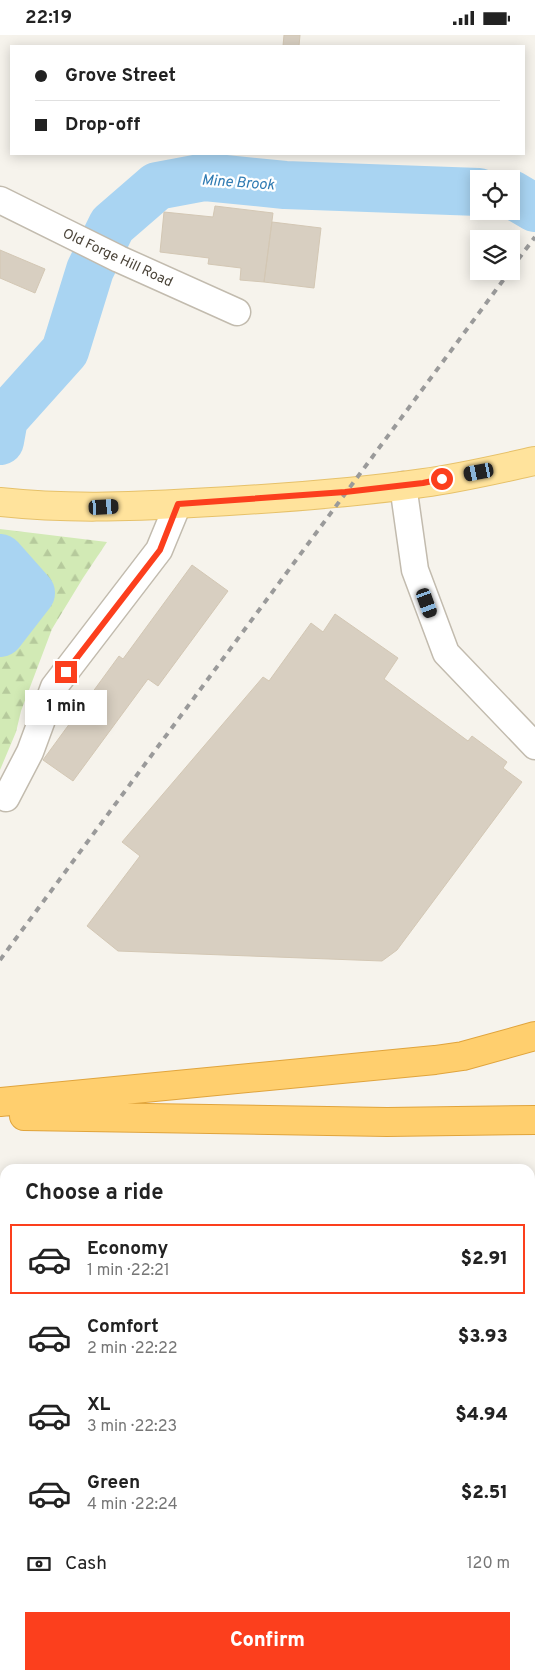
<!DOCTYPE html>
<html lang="en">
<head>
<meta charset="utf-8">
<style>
  :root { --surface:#fff; --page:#f2f2f2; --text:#222; --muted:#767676; --line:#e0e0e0; --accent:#fc3f1d }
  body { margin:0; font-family:Overpass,sans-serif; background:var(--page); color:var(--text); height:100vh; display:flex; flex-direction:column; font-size:19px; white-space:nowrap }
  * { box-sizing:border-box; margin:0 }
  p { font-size:16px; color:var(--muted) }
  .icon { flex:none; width:28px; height:28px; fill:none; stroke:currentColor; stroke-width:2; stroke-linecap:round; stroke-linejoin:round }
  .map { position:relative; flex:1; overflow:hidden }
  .sheet { position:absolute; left:0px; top:1129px; width:535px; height:516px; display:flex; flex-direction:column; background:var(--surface); border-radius:15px 15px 0 0; box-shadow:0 2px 12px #0003 }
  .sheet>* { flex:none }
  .top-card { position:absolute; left:10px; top:10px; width:515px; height:110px; border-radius:0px; box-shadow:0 2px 12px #0003; display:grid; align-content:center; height:110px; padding:0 25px; background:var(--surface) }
  .tools { position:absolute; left:470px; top:135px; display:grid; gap:10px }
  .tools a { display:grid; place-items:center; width:50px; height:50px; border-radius:0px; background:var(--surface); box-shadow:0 2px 12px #0003; font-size:25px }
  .end { position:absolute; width:22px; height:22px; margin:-11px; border:6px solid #fc3f1d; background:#fff; box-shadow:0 0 0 2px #fff }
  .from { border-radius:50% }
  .bubble { position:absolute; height:35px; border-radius:0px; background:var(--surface); box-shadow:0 2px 12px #0003; font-size:16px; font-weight:800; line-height:35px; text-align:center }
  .car { position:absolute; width:15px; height:30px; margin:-15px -8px; border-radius:6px; box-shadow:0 0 4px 1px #0007; background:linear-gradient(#222 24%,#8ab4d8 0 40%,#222 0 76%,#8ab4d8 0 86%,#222 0) }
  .top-card b { display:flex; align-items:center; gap:18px; height:48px; font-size:19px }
  .top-card b+b { border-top:1px solid var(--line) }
  .top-card i { width:12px; height:12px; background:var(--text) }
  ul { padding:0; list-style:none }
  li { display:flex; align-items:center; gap:15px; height:70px; margin:0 10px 8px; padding:0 15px; border:2px solid transparent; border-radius:0px }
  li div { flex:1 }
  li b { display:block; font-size:19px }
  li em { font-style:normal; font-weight:800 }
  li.active { border-color:var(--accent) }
  li>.icon { width:45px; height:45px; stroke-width:1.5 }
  h2 { padding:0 25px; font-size:22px; line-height:60px }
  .pay { display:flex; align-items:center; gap:12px; height:55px; padding:0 25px; font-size:19px }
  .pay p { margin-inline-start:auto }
  .button { display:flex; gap:10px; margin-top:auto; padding:10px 25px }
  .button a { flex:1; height:58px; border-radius:0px; background:var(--accent); color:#fff; font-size:20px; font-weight:800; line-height:58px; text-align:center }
  .status { display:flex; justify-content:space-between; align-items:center; height:35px; padding:0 25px; background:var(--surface); direction:ltr }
  .status svg { height:14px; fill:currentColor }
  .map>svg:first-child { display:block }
</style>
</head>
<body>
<div class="status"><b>22:19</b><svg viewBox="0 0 49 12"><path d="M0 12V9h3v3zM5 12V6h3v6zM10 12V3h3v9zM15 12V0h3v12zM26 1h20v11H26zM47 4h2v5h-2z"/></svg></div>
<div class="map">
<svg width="535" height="1644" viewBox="0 0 535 1644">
  <defs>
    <pattern id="forest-firs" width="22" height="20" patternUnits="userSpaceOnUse" patternTransform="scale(1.25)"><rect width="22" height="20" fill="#d2eab5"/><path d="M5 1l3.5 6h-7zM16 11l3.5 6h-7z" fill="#b6ca9c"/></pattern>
    <pattern id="wetland-marsh" width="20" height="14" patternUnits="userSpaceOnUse" patternTransform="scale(1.25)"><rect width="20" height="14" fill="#d2eab5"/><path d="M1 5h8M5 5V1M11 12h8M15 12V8" fill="none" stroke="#b6ca9c"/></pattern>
  </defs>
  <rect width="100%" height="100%" fill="#f6f3ec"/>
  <path fill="url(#forest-firs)" d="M 0,494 L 107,507 L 83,543 L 52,594 L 21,676 L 16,697 L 0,735 Z
    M 0,1334 L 5,1335 L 5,1405 L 0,1405 Z
    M 530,1435 L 535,1437 L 535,1505 L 530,1504 Z"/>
  <path fill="url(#wetland-marsh)" d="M 0,515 L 11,520 L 32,526 L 40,537 L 40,547 L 35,564 L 22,578 L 0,616 Z"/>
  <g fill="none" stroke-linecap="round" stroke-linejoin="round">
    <path stroke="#a9d4f2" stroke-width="48" d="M 511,159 L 535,173
      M 0,406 L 4,384 L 65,316 L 90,235 L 112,190 L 157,151 L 205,142 L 285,150 L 479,157
      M 0,523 L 31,558 L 0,598"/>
  </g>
  <path fill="#d8cfc1" stroke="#d3c7b4" d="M 284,0 L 300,0 L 299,11 L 283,11 Z
    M 215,171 L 273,178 L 264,247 L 240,245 L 241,233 L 208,229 L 209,223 L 160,217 L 164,177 L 213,182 Z
    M 272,187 L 321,193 L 314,253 L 264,247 Z
    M 0,215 L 45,234 L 35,258 L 0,243 Z
    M 192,530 L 228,556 L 158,651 L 148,644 L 73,746 L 43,725 L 119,621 L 123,624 Z
    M 335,579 L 398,623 L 384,644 L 468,706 L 472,701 L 507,727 L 503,733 L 522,747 L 397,915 L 382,926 L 118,916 L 87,891 L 140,821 L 122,807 L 263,642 L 269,646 L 311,588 L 323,597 Z
    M 530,1593 L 535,1594 L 535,1644 L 436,1644 L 437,1640 L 530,1640 Z
    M 214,1640 L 418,1640 L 417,1644 L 231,1644 Z"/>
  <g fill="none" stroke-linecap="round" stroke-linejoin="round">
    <defs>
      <path id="minor" d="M 0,165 L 119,224 L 237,277
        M 403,450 L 415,535 L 446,618 L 535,711
        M 6,763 L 30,717 L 54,652 L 159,515 L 178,469
        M 0,1466 L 5,1465
        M 530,1549 L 535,1550
        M 0,1577 L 5,1581
        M 125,1640 L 141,1644"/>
      <path id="major" d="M 0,467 C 65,474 128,472 193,468 C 270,464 347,459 423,448 C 461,443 498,434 535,426"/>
      <path id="highway" d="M 0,1067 L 435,1025 L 463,1021 L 535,1001
        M 24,1081 L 387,1087 L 535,1085
        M 530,1230 L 535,1230
        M 0,1231 L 5,1232
        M 0,1270 L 5,1271
        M 530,1399 L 535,1400"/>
    </defs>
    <use href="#minor" stroke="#c2bbae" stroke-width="29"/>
    <use href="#major" stroke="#e6c16a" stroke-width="30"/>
    <use href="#highway" stroke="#e0a43c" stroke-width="30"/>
    <use href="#minor" stroke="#fff" stroke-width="26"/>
    <use href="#major" stroke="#ffe39c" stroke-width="28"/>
    <use href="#highway" stroke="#ffcf6e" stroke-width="28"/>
    <path stroke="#9a9a9a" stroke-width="4" stroke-dasharray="6 6" stroke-linecap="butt" d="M 511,234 L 535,202
      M 0,925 L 510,236"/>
  </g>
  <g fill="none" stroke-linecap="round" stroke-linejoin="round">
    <path stroke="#fc3f1d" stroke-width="6" d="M 66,637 L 160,515 L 178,469 L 345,457 L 423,448 L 442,444"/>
  </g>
  <g text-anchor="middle" stroke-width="4.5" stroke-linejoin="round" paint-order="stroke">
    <g font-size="14" fill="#4b4439" stroke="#fff">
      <text transform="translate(118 222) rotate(25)" y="5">Old Forge Hill Road</text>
    </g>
    <g font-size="15" font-style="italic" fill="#2e7ab2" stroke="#fff">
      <text transform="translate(238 147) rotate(4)" y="5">Mine Brook</text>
    </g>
  </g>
</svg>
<div class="tools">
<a><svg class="icon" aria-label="locate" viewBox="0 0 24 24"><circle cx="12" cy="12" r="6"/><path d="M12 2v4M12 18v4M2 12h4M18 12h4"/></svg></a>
<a><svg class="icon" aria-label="layers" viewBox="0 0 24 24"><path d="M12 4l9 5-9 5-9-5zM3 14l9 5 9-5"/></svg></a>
</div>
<i class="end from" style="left:442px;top:444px"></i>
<i class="end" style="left:66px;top:637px"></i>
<div class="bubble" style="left:25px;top:655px;width:82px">1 min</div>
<i class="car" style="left:479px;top:437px;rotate:259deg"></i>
<i class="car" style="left:104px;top:472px;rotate:87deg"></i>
<i class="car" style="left:427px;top:568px;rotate:160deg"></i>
<div class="top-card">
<b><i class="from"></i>Grove Street</b>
<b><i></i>Drop-off</b>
</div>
<section class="sheet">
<h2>Choose a ride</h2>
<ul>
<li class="active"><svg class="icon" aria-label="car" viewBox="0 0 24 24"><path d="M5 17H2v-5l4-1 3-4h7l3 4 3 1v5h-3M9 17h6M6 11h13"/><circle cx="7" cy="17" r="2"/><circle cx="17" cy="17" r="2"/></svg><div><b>Economy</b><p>1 min · 22:21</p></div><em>$2.91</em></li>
<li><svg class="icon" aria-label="car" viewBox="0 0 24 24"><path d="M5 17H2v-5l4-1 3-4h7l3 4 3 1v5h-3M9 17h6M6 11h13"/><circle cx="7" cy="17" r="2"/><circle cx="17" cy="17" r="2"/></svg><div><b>Comfort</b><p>2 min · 22:22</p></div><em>$3.93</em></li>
<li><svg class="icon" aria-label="car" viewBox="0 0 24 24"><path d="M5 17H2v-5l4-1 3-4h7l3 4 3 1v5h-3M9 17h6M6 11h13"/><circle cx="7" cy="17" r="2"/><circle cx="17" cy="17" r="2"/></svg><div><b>XL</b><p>3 min · 22:23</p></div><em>$4.94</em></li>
<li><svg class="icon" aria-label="car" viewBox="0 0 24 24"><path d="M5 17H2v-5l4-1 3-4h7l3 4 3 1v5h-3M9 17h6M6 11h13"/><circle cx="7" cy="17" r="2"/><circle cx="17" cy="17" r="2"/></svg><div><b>Green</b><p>4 min · 22:24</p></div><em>$2.51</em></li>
</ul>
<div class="pay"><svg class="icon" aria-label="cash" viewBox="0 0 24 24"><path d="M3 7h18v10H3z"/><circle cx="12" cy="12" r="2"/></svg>Cash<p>120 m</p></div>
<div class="button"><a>Confirm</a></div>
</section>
</div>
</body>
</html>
